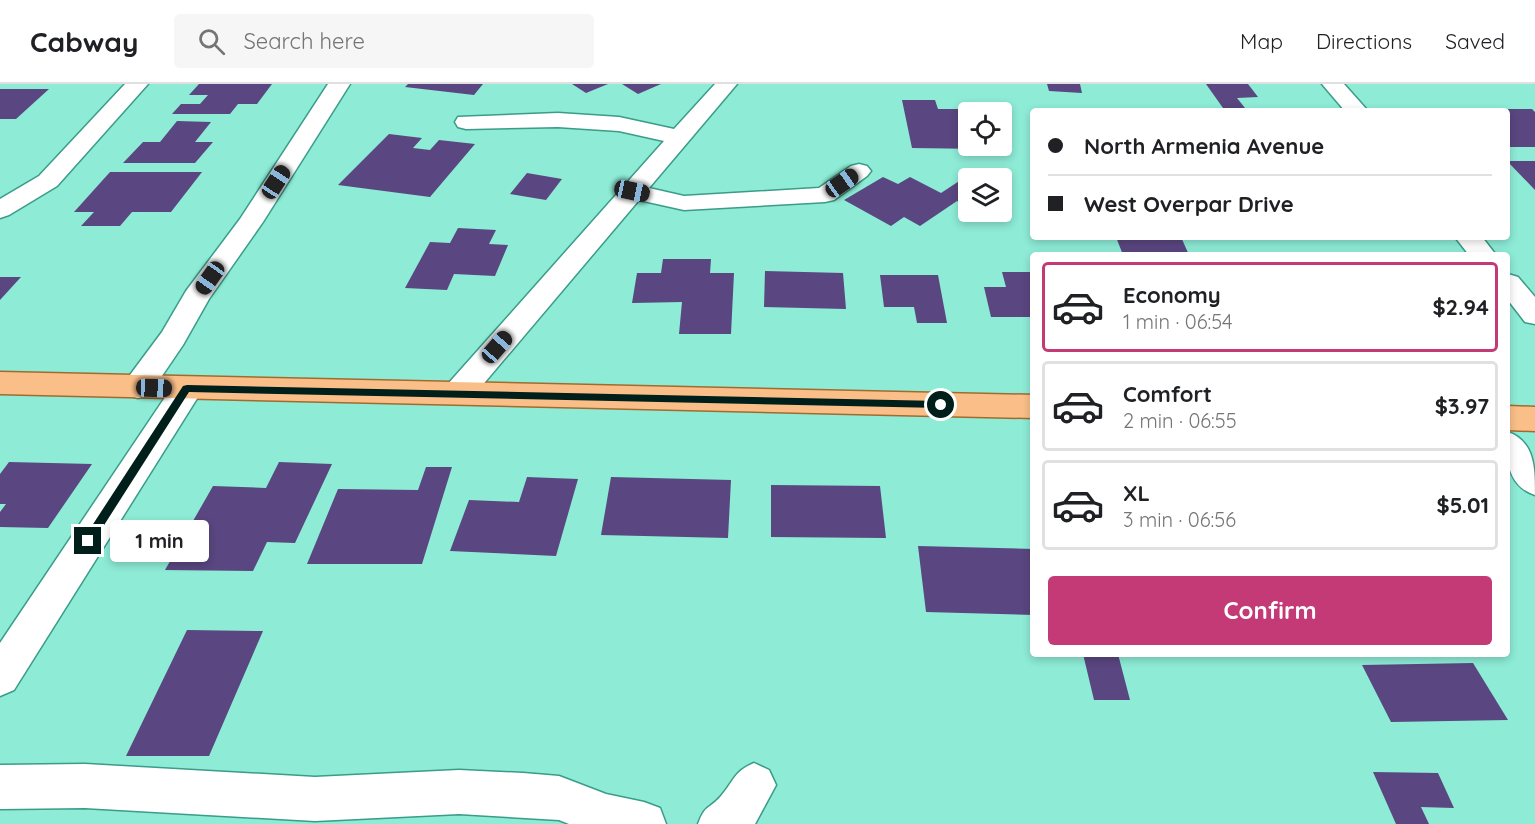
<!DOCTYPE html>
<html lang="en">
<head>
<meta charset="utf-8">
<style>
  :root { --surface:#fff; --page:#f6f6f6; --text:#202124; --muted:#757577; --line:#e0e0e0; --accent:#c33a76 }
  body { margin:0; font-family:Quicksand,sans-serif; background:var(--page); color:var(--text); height:100vh; display:flex; flex-direction:column; font-size:22px; white-space:nowrap }
  * { box-sizing:border-box; margin:0 }
  p { font-size:20px; color:var(--muted) }
  .icon { flex:none; width:33px; height:33px; fill:none; stroke:currentColor; stroke-width:2; stroke-linecap:round; stroke-linejoin:round }
  .map { position:relative; flex:1; overflow:hidden }
  .side { position:absolute; left:1030px; top:168px; width:480px; height:405px; display:flex; flex-direction:column; background:var(--surface); border-radius:6px; box-shadow:0 3px 9px #0003 }
  .side>* { flex:none }
  .guide { position:absolute; left:1030px; top:24px; width:480px; height:132px; border-radius:6px; box-shadow:0 3px 9px #0003; display:grid; align-content:center; height:132px; padding:0 18px; background:var(--surface) }
  .fabs { position:absolute; left:958px; top:18px; display:grid; gap:12px }
  .fabs a { display:grid; place-items:center; width:54px; height:54px; border-radius:6px; background:var(--surface); box-shadow:0 3px 9px #0003; font-size:30px }
  .end { position:absolute; width:27px; height:27px; margin:-14px; border:8px solid #011f1a; background:#fff; box-shadow:0 0 0 3px #fff }
  .from { border-radius:50% }
  .bubble { position:absolute; height:42px; border-radius:6px; background:var(--surface); box-shadow:0 3px 9px #0003; font-size:20px; font-weight:800; line-height:42px; text-align:center }
  .car { position:absolute; width:18px; height:36px; margin:-18px -9px; border-radius:8px; box-shadow:0 0 4px 2px #0007; background:linear-gradient(#222 24%,#8ab4d8 0 40%,#222 0 76%,#8ab4d8 0 86%,#222 0) }
  .guide b { display:flex; align-items:center; gap:21px; height:57px; font-size:22px }
  .guide b+b { border-top:2px solid var(--line) }
  .guide i { width:15px; height:15px; background:var(--text) }
  ul { padding:10px 0 0; list-style:none }
  li { display:flex; align-items:center; gap:18px; height:90px; margin:0 12px 9px; padding:0 6px; border:3px solid var(--line); border-radius:6px }
  li div { flex:1 }
  li b { display:block; font-size:22px }
  li em { font-style:normal; font-weight:800 }
  li.on { border-color:var(--accent) }
  li>.icon { width:54px; height:54px; stroke-width:1.5 }
  .cta { display:flex; gap:12px; margin-top:auto; padding:12px 18px }
  .cta a { flex:1; height:69px; border-radius:6px; background:var(--accent); color:#fff; font-size:24px; font-weight:800; line-height:69px; text-align:center }
  header { display:flex; align-items:center; gap:36px; box-sizing:border-box; height:84px; padding:0 30px; background:var(--surface); border-bottom:2px solid var(--line) }
  header strong { font-size:28px }
  nav { display:flex; gap:33px; margin-inline-start:auto; font-size:21px }
  .search { width:420px; height:54px; background:var(--page); display:flex; align-items:center; gap:15px; box-sizing:border-box; padding:0 21px; border-radius:6px; color:var(--muted); font-size:22px }
  .map>svg:first-child { display:block }
</style>
</head>
<body>
<header>
<strong>Cabway</strong>
<div class="search"><svg class="icon" aria-label="search" viewBox="0 0 24 24"><circle cx="10" cy="10" r="6"/><path d="M15 15l6 6"/></svg>Search here</div>
<nav><a>Map</a><a>Directions</a><a>Saved</a></nav>
</header>
<div class="map">
<svg width="1535" height="740" viewBox="0 0 1535 740">
  <rect width="100%" height="100%" fill="#8debd6"/>
  <path fill="#5a4680" d="M 199,0 L 272,0 L 257,20 L 238,20 L 230,30 L 172,30 L 181,20 L 200,20 L 208,11 L 189,11 Z
    M 408,0 L 483,0 L 474,11 L 405,3 Z
    M 572,0 L 608,0 L 586,9 Z
    M 622,0 L 661,0 L 638,10 Z
    M 1047,0 L 1080,0 L 1082,9 L 1049,7 Z
    M 1206,0 L 1248,0 L 1258,13 L 1237,14 L 1245,24 L 1223,24 Z
    M 0,5 L 49,5 L 16,35 L 0,35 Z
    M 902,16 L 935,16 L 938,25 L 971,25 L 969,62 L 981,62 L 982,65 L 912,64 Z
    M 1508,25 L 1532,25 L 1535,28 L 1535,63 L 1508,63 Z
    M 177,37 L 211,38 L 195,58 L 213,58 L 195,79 L 123,79 L 143,58 L 160,58 Z
    M 389,50 L 422,54 L 413,64 L 430,66 L 439,56 L 475,60 L 430,113 L 338,101 Z
    M 1508,77 L 1535,77 L 1535,106 L 1508,78 Z
    M 976,86 L 994,94 L 969,94 L 969,123 L 957,117 L 920,142 L 904,133 L 891,142 L 844,116 L 883,93 L 898,100 L 910,93 L 941,109 Z
    M 110,88 L 202,88 L 171,128 L 132,128 L 120,142 L 81,142 L 94,128 L 74,128 Z
    M 527,89 L 562,95 L 546,116 L 510,110 Z
    M 458,144 L 496,146 L 489,160 L 508,161 L 495,192 L 454,190 L 447,206 L 405,204 L 430,158 L 450,159 Z
    M 1116,153 L 1181,153 L 1189,171 L 1123,171 Z
    M 663,175 L 711,175 L 710,189 L 734,189 L 731,250 L 679,250 L 682,218 L 632,219 L 637,189 L 661,189 Z
    M 765,187 L 843,189 L 846,225 L 764,223 Z
    M 1002,188 L 1034,188 L 1034,233 L 991,233 L 984,203 L 1006,203 Z
    M 880,191 L 938,191 L 947,239 L 917,239 L 914,223 L 884,223 Z
    M 0,193 L 21,193 L 0,216 Z
    M 9,378 L 92,380 L 48,444 L 0,443 L 0,428 L 6,420 L 0,420 L 0,390 Z
    M 279,378 L 332,380 L 295,459 L 267,458 L 253,487 L 165,486 L 213,402 L 266,404 Z
    M 426,383 L 452,383 L 422,480 L 307,480 L 338,405 L 418,406 Z
    M 527,393 L 578,395 L 556,472 L 450,467 L 469,416 L 519,418 Z
    M 611,393 L 731,396 L 728,454 L 601,451 Z
    M 771,401 L 880,402 L 886,454 L 771,453 Z
    M 918,462 L 1034,465 L 1034,531 L 926,528 Z
    M 187,546 L 263,547 L 209,672 L 126,672 Z
    M 1083,570 L 1118,570 L 1130,616 L 1094,616 Z
    M 1473,579 L 1508,636 L 1391,638 L 1362,581 Z
    M 1373,688 L 1438,689 L 1454,724 L 1421,723 L 1429,740 L 1396,740 Z"/>
  <g fill="none" stroke-linecap="round" stroke-linejoin="round">
    <defs>
      <path id="minor" d="M 125,0 L 148,0 L 57,102 L 9,131 L 0,134 L 0,115 L 39,92 Z
        M 328,0 L 350,0 L 263,138 L 209,215 L 183,261 L 149,311 L 138,314 L 127,311 L 123,303 L 127,295 L 162,248 L 186,207 L 240,135 Z
        M 715,0 L 737,0 L 649,104 L 684,112 L 819,104 L 851,82 L 859,80 L 867,82 L 871,87 L 867,92 L 834,116 L 825,118 L 684,126 L 639,116 L 469,317 L 458,320 L 447,317 L 442,309 L 447,301 L 664,57 L 619,47 L 558,43 L 466,45 L 458,43 L 455,38 L 458,33 L 558,29 L 619,33 L 674,45 Z
        M 1322,0 L 1344,0 L 1368,27 L 1345,27 Z
        M 1455,153 L 1482,153 L 1496,171 L 1469,171 Z
        M 1508,190 L 1518,193 L 1535,213 L 1535,240 L 1525,238 L 1508,216 Z
        M 187,294 L 198,297 L 202,305 L 198,313 L 14,606 L 0,612 L 0,559 L 176,297 Z
        M 1508,348 C 1535,358 1535,384 1535,411 C 1507,402 1505,373 1508,348 Z
        M 754,679 L 769,686 L 776,701 L 755,740 L 698,740 C 706,719 709,726 721,712 C 735,696 733,688 754,679 Z
        M 85,680 L 315,693 L 459,686 L 523,689 L 559,692 L 606,710 L 644,718 L 660,724 L 666,740 L 569,740 L 559,736 L 459,730 L 315,737 L 85,724 L 0,725 L 0,681 Z"/>
      <path id="major" d="M 0,288 L 1034,311 L 1034,334 L 0,310 Z
        M 1508,322 L 1535,323 L 1535,347 L 1508,346 Z"/>
    </defs>
    <use href="#minor" stroke="#3a9c89" stroke-width="3"/>
    <use href="#major" stroke="#a16b2f" stroke-width="3"/>
    <use href="#minor" fill="#fff" fill-rule="evenodd"/>
    <use href="#major" fill="#fabf89" fill-rule="evenodd"/>
  </g>
  <path fill="#011f1a" d="M 187,301 L 941,317 L 946,321 L 941,324 L 189,308 L 92,460 L 84,460 L 84,454 L 183,302 Z"/>
</svg>
<div class="fabs">
<a><svg class="icon" aria-label="locate" viewBox="0 0 24 24"><circle cx="12" cy="12" r="6"/><path d="M12 2v4M12 18v4M2 12h4M18 12h4"/></svg></a>
<a><svg class="icon" aria-label="layers" viewBox="0 0 24 24"><path d="M12 4l9 5-9 5-9-5zM3 14l9 5 9-5"/></svg></a>
</div>
<i class="end from" style="left:941px;top:321px"></i>
<i class="end" style="left:88px;top:457px"></i>
<div class="bubble" style="left:110px;top:436px;width:99px">1 min</div>
<i class="car" style="left:276px;top:98px;rotate:33deg"></i>
<i class="car" style="left:842px;top:99px;rotate:55deg"></i>
<i class="car" style="left:632px;top:107px;rotate:102deg"></i>
<i class="car" style="left:210px;top:194px;rotate:215deg"></i>
<i class="car" style="left:497px;top:263px;rotate:41deg"></i>
<i class="car" style="left:154px;top:304px;rotate:92deg"></i>
<div class="guide">
<b><i class="from"></i>North Armenia Avenue</b>
<b><i></i>West Overpar Drive</b>
</div>
<section class="side">
<ul>
<li class="on"><svg class="icon" aria-label="car" viewBox="0 0 24 24"><path d="M5 17H2v-5l4-1 3-4h7l3 4 3 1v5h-3M9 17h6M6 11h13"/><circle cx="7" cy="17" r="2"/><circle cx="17" cy="17" r="2"/></svg><div><b>Economy</b><p>1 min · 06:54</p></div><em>$2.94</em></li>
<li><svg class="icon" aria-label="car" viewBox="0 0 24 24"><path d="M5 17H2v-5l4-1 3-4h7l3 4 3 1v5h-3M9 17h6M6 11h13"/><circle cx="7" cy="17" r="2"/><circle cx="17" cy="17" r="2"/></svg><div><b>Comfort</b><p>2 min · 06:55</p></div><em>$3.97</em></li>
<li><svg class="icon" aria-label="car" viewBox="0 0 24 24"><path d="M5 17H2v-5l4-1 3-4h7l3 4 3 1v5h-3M9 17h6M6 11h13"/><circle cx="7" cy="17" r="2"/><circle cx="17" cy="17" r="2"/></svg><div><b>XL</b><p>3 min · 06:56</p></div><em>$5.01</em></li>
</ul>
<div class="cta"><a>Confirm</a></div>
</section>
</div>
</body>
</html>
